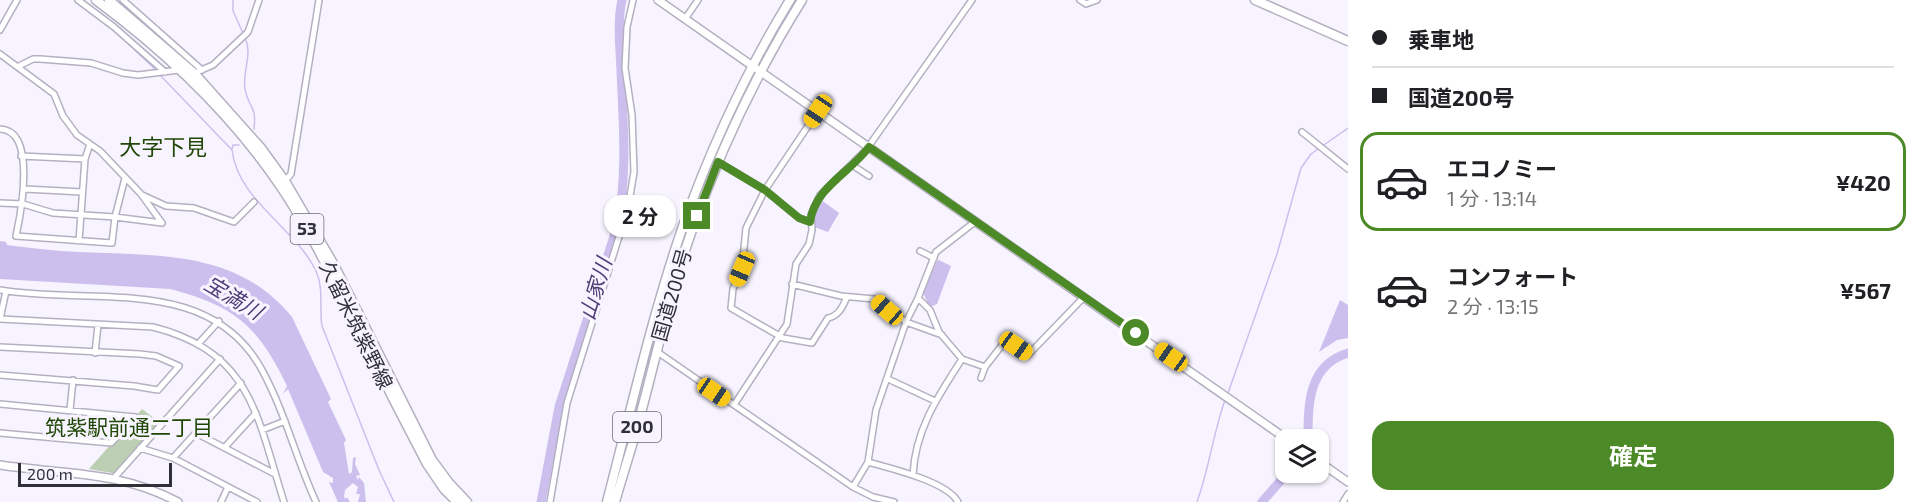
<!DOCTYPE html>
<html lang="ja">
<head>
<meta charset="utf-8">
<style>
  :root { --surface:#fff; --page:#f6f6f6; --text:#202124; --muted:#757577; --line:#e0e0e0; --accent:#4c8927 }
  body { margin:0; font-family:"Exo 2","Noto Sans JP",sans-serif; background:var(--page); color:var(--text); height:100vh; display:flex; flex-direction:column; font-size:22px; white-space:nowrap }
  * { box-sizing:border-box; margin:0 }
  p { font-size:20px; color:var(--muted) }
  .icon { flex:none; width:33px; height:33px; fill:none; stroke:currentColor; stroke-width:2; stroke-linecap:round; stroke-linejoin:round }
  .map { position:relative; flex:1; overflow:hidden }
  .side { display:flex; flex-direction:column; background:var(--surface); width:570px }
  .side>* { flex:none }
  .guide { display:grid; align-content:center; height:132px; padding:0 24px; background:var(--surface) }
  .controls { position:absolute; left:1275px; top:429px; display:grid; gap:12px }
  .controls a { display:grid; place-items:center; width:54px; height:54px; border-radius:12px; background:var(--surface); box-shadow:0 2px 4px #0004; font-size:30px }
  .scale { position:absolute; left:18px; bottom:15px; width:154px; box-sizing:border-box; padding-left:6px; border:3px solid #313037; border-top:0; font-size:16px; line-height:21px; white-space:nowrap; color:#313037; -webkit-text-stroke:4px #f7f4ff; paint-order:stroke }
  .end { position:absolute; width:27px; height:27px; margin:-14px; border:8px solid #4c8927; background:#fff; box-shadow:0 0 0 3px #fff }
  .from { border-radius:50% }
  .bubble { position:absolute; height:42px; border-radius:18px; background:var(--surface); box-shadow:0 2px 4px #0004; font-size:20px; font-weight:700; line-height:42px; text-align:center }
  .car { position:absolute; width:18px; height:36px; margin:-18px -9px; border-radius:8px; box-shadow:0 0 4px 2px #0007; background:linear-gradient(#f5c518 24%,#345 0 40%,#f5c518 0 76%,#345 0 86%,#f5c518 0) }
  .guide b { display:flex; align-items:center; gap:21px; height:57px; font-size:22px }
  .guide b+b { border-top:2px solid var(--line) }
  .guide i { width:15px; height:15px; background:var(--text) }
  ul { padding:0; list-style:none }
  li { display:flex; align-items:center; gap:18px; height:99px; margin:0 12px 9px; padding:0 12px; border:3px solid transparent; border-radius:18px }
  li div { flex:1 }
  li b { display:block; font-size:22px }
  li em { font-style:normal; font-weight:700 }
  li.active { border-color:var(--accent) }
  li>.icon { width:54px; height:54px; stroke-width:1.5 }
  .action { display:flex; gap:12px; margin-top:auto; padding:12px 24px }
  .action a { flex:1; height:69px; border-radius:18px; background:var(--accent); color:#fff; font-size:24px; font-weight:700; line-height:69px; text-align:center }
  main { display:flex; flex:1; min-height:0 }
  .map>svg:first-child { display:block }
</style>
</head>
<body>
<main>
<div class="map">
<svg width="1348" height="502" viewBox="0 0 1348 502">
  <rect width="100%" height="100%" fill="#f7f4ff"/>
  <path fill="#bccfb3" d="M 142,409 L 162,424 L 118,474 L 89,469 Z"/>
  <path fill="#ccbfee" d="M 820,199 L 839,213 L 828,232 L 814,227 L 813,215 Z
    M 0,241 L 6,242 L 7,245 C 31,248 55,251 79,252 C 160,256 237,250 292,317 L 331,399 L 328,402 L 346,440 L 344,443 L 349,474 L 352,472 L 353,458 L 356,457 L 355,464 L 360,475 L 356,476 L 358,480 L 359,477 L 364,483 L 366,502 L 358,502 L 360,494 L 356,494 L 358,487 L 353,483 L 345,490 L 344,497 L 346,499 L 347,497 L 350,502 L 338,502 L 329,482 L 333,483 L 333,478 L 323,472 L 288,389 L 283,394 L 287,386 C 258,326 235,306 170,289 L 0,279 Z
    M 939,260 L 951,266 L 937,304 L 930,307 L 923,293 L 937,261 Z
    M 1340,300 L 1348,305 L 1348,338 L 1337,340 L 1319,352 Z"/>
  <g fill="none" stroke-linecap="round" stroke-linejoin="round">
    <path stroke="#ccbfee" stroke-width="1.5" d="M 75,0 L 119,35 L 157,71
      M 233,0 L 233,11 L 243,33
      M 245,37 C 253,55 242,71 245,89 C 248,108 257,104 254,129
      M 160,75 L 232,150 C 238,201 295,227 316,271 C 324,288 319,308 322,326 L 379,470 L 394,502
      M 232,149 L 233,145 L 239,145
      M 1228,393 L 1277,254 L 1301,168 L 1311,154 L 1348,128
      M 1197,502 C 1209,469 1213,434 1225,400"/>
    <path stroke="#ccbfee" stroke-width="9" d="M 1308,440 C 1308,404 1308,365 1348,353
      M 541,502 L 559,407 L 617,227 C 628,175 623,122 621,70 C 620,47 617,22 622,0
      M 1262,502 L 1288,472"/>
    <defs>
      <path id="minor" d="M 78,0 L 114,27 L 165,72
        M 123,0 L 202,70
        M 1080,0 L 1086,4 L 1097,0
        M 685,19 L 698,0
        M 0,30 L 17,0
        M 0,54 L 54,94 L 63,116 L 77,135 L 100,151 L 141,194 L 162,223
        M 19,66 L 33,59 L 40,59 L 91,63 L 123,73 L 138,75 L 179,70
        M 199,71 L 213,65 L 248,32 L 259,0
        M 818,111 L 765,190 L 746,228 L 742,269 L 733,289 L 731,308 L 783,338 L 812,343 L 828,318 C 839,316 843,306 847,297
        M 0,129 C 37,130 21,213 16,236 L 112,243 L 115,217 L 125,178
        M 1302,132 L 1348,169
        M 21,156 L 85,159
        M 718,162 L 765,190 L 799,218 L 810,222
        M 852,165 L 869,176
        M 285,181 L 291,174 L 319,0
        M 25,189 L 82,192
        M 142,195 L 166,206 L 194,208 L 234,222 L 254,202
        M 0,203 L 23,204 L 53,213 L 115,217 L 162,223
        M 79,241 L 85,159 L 90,144
        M 920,251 L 934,258
        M 792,284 L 841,296 L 874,299 L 906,322 L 942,335
        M 0,290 C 91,306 209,273 262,370 C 285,412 296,459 316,502
        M 918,298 L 930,310 L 939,332 L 962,359 L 985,367 L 1006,340 L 1028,355 L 1084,297
        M 0,319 L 153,327 C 252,352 257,417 284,502
        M 0,319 L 6,291
        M 199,343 L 219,321
        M 0,347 L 140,354 L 156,356 L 179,366 L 158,390 L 134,386 L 0,375
        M 656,351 L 853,487 L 873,497 L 894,502
        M 95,353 L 98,325
        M 981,378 L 985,367
        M 888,379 L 935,401
        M 0,404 L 135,417
        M 734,405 L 787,324 L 796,264 L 809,244 L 812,230 L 811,215 L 820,195 L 866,150 L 972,0
        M 70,410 L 73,380
        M 262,430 L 285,421
        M 0,433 L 111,443 L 135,417
        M 196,433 L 275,474
        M 225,447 L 256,413
        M 140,448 L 173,458 L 257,502
        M 173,458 L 241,383
        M 868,462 C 890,468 948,482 958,502
        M 913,475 C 915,430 938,396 962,359
        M 114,478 L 220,359
        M 853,487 L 868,462 L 876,410 L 906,322 L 918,298 L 936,252 L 976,221
        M 221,502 L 228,487
        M 550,502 L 567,403 L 628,208 L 634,172 L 632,115 L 625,68 L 627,27 L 633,0
        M 1343,502 L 1348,494"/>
      <path id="tertiary" d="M 658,0 L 1288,440
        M 1318,461 L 1348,482
        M 0,465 C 65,475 118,470 178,502"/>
      <path id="primary" d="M 96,0 C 166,52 232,114 281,187 C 314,236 338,289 365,343 C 385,383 406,424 427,464 L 444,489 L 457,502
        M 109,0 L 194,73 L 261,148 L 285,181 L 334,265 L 432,460 L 449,483 L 467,502"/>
      <path id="trunk" d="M 1255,0 L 1348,41
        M 607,502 C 631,410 652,316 683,226 C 711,148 747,70 790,0
        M 615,502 C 622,477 630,453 637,428 C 655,362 669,295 692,230 C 720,150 757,72 802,0"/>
    </defs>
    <use href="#minor" stroke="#b4b0c1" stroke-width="8"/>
    <use href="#tertiary" stroke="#b4b0c1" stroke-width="10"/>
    <use href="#primary" stroke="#b4b0c1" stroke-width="11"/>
    <use href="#trunk" stroke="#b4b0c1" stroke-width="11"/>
    <use href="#minor" stroke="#fff" stroke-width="5"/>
    <use href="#tertiary" stroke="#fff" stroke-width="7"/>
    <use href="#primary" stroke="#fff" stroke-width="8"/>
    <use href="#trunk" stroke="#fff" stroke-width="8"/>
  </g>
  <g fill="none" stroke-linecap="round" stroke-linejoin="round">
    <path stroke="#4c8927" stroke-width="8" d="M 697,216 L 718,162 L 765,190 L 799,218 L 810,222 C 815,187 850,173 869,147 L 1136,333"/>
  </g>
  <g text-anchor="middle" stroke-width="6" stroke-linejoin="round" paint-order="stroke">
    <g fill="#f7f4ff" stroke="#6c6b73" stroke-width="1.5">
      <rect x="290.5" y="214" width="33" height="30" rx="4.5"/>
      <rect x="613" y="412" width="48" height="30" rx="4.5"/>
    </g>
    <g font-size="18" font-weight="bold" fill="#313037">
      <text x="307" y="235">53</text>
      <text x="637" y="433">200</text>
    </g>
    <g font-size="20" fill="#313037" stroke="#f7f4ff">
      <text transform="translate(672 295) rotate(-74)" y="7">国道200号</text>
      <text transform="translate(356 325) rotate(64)" y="7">久留米筑紫野線</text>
    </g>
    <g font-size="21" font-style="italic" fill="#503c76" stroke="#f7f4ff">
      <text transform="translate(596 289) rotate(-73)" y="7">山家川</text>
      <text transform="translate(233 298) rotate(31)" y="7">宝満川</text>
    </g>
    <g font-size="21" fill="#204605" stroke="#f7f4ff">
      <text x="129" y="435">筑紫駅前通二丁目</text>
    </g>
    <g font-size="22" fill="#204605" stroke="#f7f4ff">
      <text x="163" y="155">大字下見</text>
    </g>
  </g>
</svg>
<div class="controls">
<a><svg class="icon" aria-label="layers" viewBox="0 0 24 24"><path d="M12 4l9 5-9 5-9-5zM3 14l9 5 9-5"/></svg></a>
</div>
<div class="scale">200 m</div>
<i class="end from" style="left:1136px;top:333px"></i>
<i class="end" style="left:697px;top:216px"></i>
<div class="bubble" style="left:604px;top:195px;width:72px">2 分</div>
<i class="car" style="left:818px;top:111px;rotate:214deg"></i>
<i class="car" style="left:742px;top:269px;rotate:203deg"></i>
<i class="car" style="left:887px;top:310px;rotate:311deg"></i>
<i class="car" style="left:1016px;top:346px;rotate:125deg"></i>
<i class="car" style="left:1171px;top:357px;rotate:305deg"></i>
<i class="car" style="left:714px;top:392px;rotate:124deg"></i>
</div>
<section class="side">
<div class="guide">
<b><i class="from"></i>乗車地</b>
<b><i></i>国道200号</b>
</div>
<ul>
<li class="active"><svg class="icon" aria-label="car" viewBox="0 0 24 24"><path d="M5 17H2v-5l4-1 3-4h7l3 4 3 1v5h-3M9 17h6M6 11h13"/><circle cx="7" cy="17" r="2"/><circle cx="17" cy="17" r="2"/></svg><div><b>エコノミー</b><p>1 分 · 13:14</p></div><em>¥420</em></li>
<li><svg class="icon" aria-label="car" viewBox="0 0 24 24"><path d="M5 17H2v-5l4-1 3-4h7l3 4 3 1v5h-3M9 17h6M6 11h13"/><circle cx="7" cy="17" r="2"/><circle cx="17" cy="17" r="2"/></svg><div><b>コンフォート</b><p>2 分 · 13:15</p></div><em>¥567</em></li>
</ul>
<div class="action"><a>確定</a></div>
</section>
</main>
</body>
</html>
